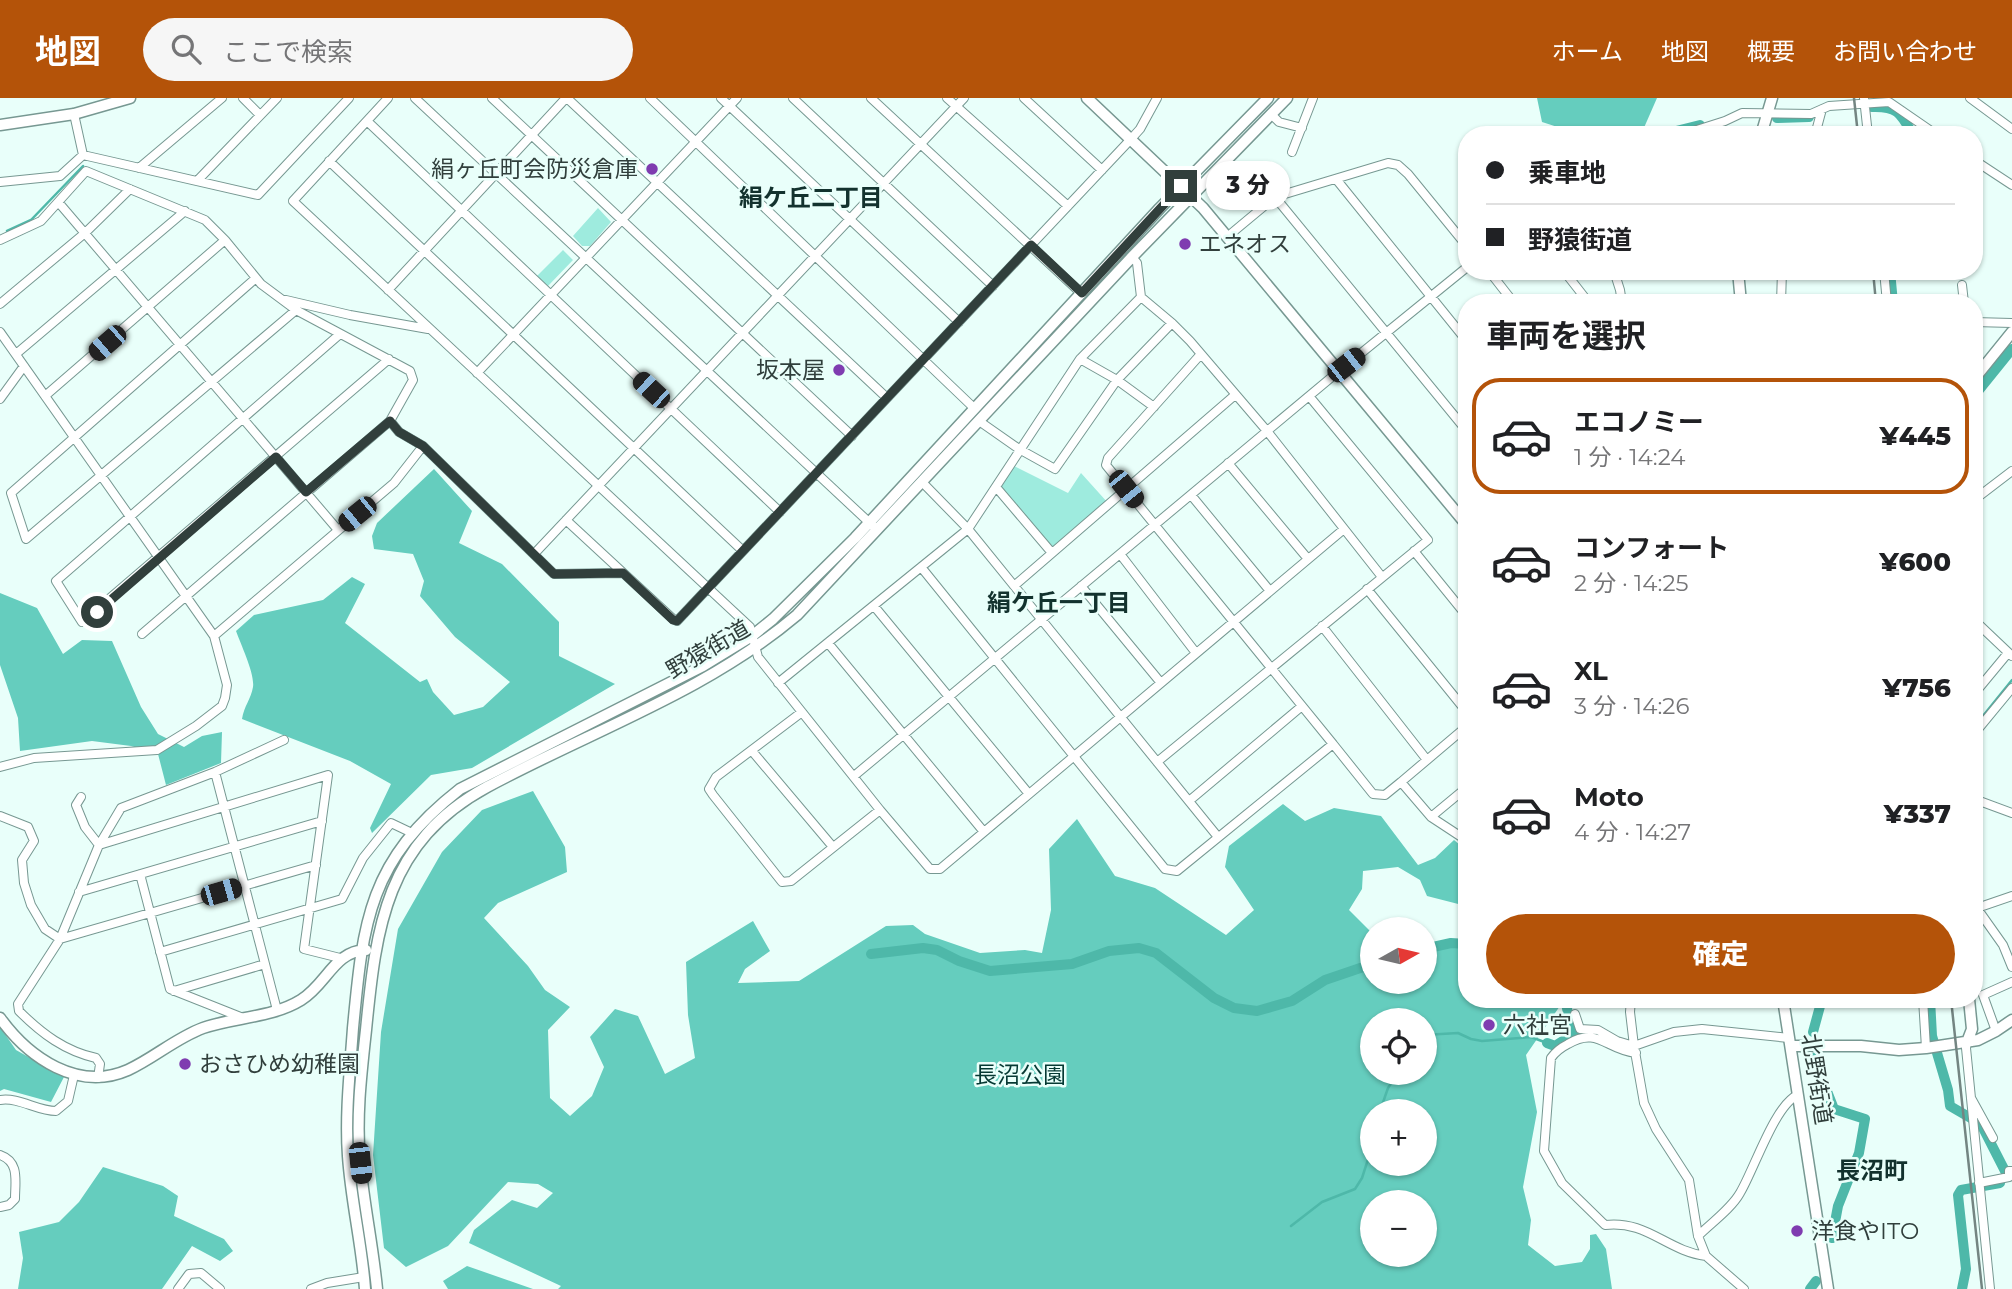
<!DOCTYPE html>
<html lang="ja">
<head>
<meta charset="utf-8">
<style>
  :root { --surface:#fff; --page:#f6f6f6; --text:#202124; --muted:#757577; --line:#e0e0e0; --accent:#b45309 }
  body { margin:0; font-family:Montserrat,"Noto Sans JP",sans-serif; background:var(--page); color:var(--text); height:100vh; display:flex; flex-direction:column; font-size:26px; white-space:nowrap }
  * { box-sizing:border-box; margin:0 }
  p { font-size:23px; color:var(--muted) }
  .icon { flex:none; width:38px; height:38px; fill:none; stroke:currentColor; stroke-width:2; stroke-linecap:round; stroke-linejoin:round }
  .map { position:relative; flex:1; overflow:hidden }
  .panel { position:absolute; left:1458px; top:196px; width:525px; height:714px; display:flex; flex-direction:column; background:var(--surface); border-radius:28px; box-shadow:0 2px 5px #0004 }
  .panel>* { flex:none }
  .top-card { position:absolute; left:1458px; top:28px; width:525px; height:154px; border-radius:28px; box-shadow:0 2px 5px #0004; display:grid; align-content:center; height:154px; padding:0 28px; background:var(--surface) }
  .needle { width:46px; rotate:82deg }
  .controls { position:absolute; left:1360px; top:819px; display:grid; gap:14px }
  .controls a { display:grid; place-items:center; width:77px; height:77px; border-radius:50%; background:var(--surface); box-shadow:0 2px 5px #0004; font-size:35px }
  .end { position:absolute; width:32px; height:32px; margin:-16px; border:9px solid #313f3c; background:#fff; box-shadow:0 0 0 4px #fff }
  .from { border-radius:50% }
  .bubble { position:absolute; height:49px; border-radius:24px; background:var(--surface); box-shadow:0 2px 5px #0004; font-size:23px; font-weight:800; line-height:49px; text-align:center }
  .car { position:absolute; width:21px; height:42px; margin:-21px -10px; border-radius:9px; box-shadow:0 0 5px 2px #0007; background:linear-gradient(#222 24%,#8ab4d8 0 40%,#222 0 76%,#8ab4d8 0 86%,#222 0) }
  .top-card b { display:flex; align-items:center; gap:24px; height:66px; font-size:26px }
  .top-card b+b { border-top:2px solid var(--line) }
  .top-card i { width:18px; height:18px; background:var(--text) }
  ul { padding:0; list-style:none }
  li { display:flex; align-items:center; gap:21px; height:116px; margin:0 14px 10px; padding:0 14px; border:4px solid transparent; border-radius:28px }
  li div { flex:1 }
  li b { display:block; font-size:26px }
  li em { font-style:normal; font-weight:800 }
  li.active { border-color:var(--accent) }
  li>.icon { width:63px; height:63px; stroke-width:1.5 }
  h2 { padding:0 28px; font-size:32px; line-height:84px }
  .cta { display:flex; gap:14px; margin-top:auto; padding:14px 28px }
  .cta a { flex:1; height:80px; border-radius:42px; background:var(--accent); color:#fff; font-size:28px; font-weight:800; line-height:80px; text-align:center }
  header { display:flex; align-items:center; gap:42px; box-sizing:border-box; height:98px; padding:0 35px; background:var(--accent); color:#fff }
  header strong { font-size:33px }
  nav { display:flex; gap:38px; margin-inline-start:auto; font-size:24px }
  .search { width:490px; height:63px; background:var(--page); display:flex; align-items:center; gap:18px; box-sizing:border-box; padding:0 24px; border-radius:38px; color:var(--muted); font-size:26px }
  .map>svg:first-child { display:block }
</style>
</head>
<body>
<header>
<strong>地図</strong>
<div class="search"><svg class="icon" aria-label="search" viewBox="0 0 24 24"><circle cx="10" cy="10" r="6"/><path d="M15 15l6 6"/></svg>ここで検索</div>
<nav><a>ホーム</a><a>地図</a><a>概要</a><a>お問い合わせ</a></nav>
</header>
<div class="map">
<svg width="2012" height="1191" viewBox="0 0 2012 1191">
  <rect width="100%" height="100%" fill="#e9fffa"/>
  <path fill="#9eebde" d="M 598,110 L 611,124 L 590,148 L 582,148 L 573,138 Z
    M 563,152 L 573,162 L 548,188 L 537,178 Z
    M 1010,366 L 1068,395 L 1081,375 L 1108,405 L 1052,455 L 996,389 Z"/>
  <path fill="#65cdbe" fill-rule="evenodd" d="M 1537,0 L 1657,0 L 1643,32 C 1605,43 1578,36 1542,24 Z
    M 434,371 L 472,413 L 459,445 L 502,466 L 559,524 L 559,558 L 615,586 L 472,670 L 431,677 L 372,735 L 370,730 L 391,686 L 350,663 L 242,621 C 244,608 251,601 253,589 C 255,576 241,547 236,533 L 254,517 L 323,502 L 352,479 L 365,486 L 345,525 L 420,584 L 427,581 L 433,594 L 454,617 L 483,609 L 510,584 L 455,539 L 420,498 L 424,483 L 413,456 L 374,451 L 372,438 L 377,425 Z
    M 0,495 L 37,510 L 63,556 L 82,542 L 112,543 L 141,609 L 158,636 L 184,649 L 202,638 L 222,634 L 221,665 L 166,687 L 158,656 L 131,648 L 92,643 L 20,653 L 18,620 L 0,567 Z
    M 533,693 L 565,749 L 567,774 L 498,805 L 484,820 L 528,868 L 545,892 L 570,909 L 548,932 L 550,1000 L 570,1018 L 592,998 L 604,969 L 590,939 L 615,911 L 638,918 L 665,976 L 695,960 L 688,917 L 686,864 L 753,823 L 770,853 L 745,871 L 738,885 L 799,883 L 886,828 L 913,827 L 925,836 L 980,855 L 1025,852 L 1042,855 L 1051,812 L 1049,751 L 1077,721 L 1115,778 L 1155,790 L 1226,837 L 1254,812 L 1225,769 L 1229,748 L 1283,706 L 1305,723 L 1334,710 L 1381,718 L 1418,767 L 1435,760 L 1454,742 L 1466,752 L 1466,808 L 1427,798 L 1420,782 L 1398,769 L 1363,773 L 1362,791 L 1349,812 L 1372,835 L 1372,884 L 1424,884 L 1425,857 L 1452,843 L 1466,856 L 1466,901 L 1560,901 L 1562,905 L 1526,957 L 1537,1014 L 1523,1089 L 1531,1122 L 1528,1147 L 1555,1168 L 1582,1164 L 1590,1151 L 1590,1137 L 1596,1136 L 1606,1151 L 1612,1191 L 558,1191 L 561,1188 L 469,1145 L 474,1132 L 512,1102 L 537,1110 L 553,1095 L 538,1086 L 508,1084 L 448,1148 L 406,1169 L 384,1150 L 373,1057 L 381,934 L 398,831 L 442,754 L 482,712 ZM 1424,922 L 1424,975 L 1372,975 L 1372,922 ZM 1424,1013 L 1424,1066 L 1372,1066 L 1372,1013 ZM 1424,1104 L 1424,1157 L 1372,1157 L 1372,1104 Z
    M 0,929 L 16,952 L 64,979 L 51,1004 L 4,991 L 0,993 Z
    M 103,1069 L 163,1088 L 178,1098 L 174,1118 L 224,1141 L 233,1153 L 220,1163 L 192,1148 L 162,1191 L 18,1191 L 23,1160 L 19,1134 L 59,1124 L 79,1104 Z
    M 467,1168 L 533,1191 L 535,1191 L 448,1191 L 443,1183 Z"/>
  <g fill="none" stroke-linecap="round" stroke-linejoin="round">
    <path stroke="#4eb8a9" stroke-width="2.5" d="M 7,133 L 31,122 L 83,68
      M 1974,629 L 2012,582
      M 1974,799 L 1979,806
      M 1424,937 L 1458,935 L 1471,941 L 1482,943 L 1531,939 L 1547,945
      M 1380,1013 L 1388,990 L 1398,975
      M 1291,1128 L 1322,1104 L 1355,1091 L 1362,1080 L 1372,1049"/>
    <path stroke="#4eb8a9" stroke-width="10" d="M 1872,9 C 1898,8 1901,16 1913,37
      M 1777,20 L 1809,19
      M 1660,37 L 1700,27
      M 1890,173 L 1893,205
      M 1974,298 L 2012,251
      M 1424,851 L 1451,845 L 1466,846
      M 871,856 L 923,850 L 937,852 L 959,863 L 990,873 L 1072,866 L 1109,853 L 1139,850 L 1156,855 L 1214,900 L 1234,910 L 1257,913 L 1292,903 L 1325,882 L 1372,866
      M 1565,901 L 1571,929 L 1577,934
      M 1902,901 L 1918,902
      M 1930,901 L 1932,938 L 1948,992 L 1950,1008 L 1981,1026 L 2005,1073 L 2012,1078
      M 1813,934 L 1822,901
      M 1547,945 L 1555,948 L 1577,934 L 1590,934
      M 1814,960 L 1834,1011 L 1865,1021 L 1859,1055 L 1838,1108 L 1832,1140
      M 1810,1191 L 1816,1183
      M 1962,1191 L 1966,1171 L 1958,1097 L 1961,1092 L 2000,1085"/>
    <defs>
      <path id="street" d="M 243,0 L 260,17
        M 388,0 L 293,103 L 750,529 L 758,559 L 880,712 L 930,771 L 940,771 L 1344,431
        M 415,0 L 873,428
        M 492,0 L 852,338
        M 567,0 L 887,300
        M 650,0 L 974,310
        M 721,0 L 959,224
        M 793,0 L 993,188
        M 871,0 L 1082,196
        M 947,0 L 1068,108
        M 1024,0 L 1102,72
        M 1864,0 L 1868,37
        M 1970,0 L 2012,31
        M 74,16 L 83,57
        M 1271,16 L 1279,24 L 1302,30
        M 367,23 L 780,414
        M 1681,37 L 1725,23 L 1742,15 L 1811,16 L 1829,8 L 1889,4 L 1937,37
        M 1815,37 L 1822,11
        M 1292,54 L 1313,0
        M 1974,62 L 2012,87
        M 329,63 L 743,453
        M 139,70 L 222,0
        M 1336,81 L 1466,242
        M 197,83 L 277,0
        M 0,84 L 60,78 L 83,57 L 258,97 L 349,0
        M 1275,99 L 1466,332
        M 59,105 L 338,432
        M 1227,139 L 1275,99 L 1388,65 L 1398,67 L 1408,76 L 1466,147
        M 0,142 L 41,123 L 86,73 L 205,122 L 225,142 L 261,186 L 296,212 L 410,273 L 413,282 L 390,323 L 142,536
        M 1489,173 L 1514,205
        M 1564,173 L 1589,205
        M 1614,173 L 1620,192 L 1622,205
        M 1846,173 L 1846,177
        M 1884,173 L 1887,205
        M 256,180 L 11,395 L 26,441 L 296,212
        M 1962,187 L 1964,205
        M 388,192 L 566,0
        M 286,202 L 350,217 L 428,231
        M 1781,205 L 1782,173
        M 0,206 L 85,135 L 130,91
        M 1974,224 L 2012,225
        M 1172,225 L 1190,243 L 1267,333 L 1382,479
        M 0,234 L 214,538 L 227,587 L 225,600 L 222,608 L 196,628 L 157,652 L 34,660 L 0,669
        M 340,236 L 56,483 L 82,524 L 389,261
        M 16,256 L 185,113
        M 1201,256 L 1108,360 L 1106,367 L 1333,646
        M 1080,261 L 1117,282 L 1154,309
        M 477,275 L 737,0
        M 45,298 L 225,142
        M 0,301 L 24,268
        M 390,323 L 399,334 L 423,348
        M 979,323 L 1019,351 L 1055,371 L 1117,282 L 1172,225 L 1141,199
        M 1228,365 L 1308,461
        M 922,384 L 968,431 L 1218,739
        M 996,389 L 1052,455
        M 1191,397 L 1270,493
        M 1974,402 L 2012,373
        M 566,422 L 673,521 L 677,523
        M 1414,453 L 1466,517
        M 535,455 L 964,0
        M 1120,456 L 1196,555
        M 921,469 L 1165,771 L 1177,773 L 1333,646 L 1373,696 L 1385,697 L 1401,684 L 1431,719 L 1466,742
        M 1014,488 L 1235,297
        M 1081,488 L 1161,585
        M 1367,491 L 1466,613
        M 874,508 L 1029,696
        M 1974,522 L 2012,558
        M 677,523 L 1131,41 L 1140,31 L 1157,0
        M 1322,528 L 1427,662
        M 214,538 L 394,385 L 423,348 L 554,476 L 623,475
        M 828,545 L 984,734
        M 778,585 L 968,431 L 1080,261 L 1141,199 L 1137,165 L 1132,159
        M 1974,596 L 2008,555
        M 802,614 L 716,679 L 709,691 L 713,697 L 782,784 L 791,783 L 880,712
        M 1974,636 L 2012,590
        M 752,653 L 833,749
        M 1157,664 L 1428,442 L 1309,298
        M 215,674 L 277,912
        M 854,678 L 1333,278 L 1466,170
        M 1401,684 L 1466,629
        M 81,699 L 76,707 L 85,729 L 99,747
        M 1974,701 L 2012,715
        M 1189,703 L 1302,608
        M 0,718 L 28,729 L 34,743 L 22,762 L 24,785 L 31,807 L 45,831 L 60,841 L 99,747 L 121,710 L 215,674 L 284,642
        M 1431,719 L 1466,690
        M 99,747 L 328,677 L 304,851 L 340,860
        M 140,776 L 170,891 L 243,920
        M 79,794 L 322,723
        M 1974,806 L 2003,847 L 2012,869
        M 1977,810 L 2012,798
        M 160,854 L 342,801 L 363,760 L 391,725 L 412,735
        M 174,893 L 265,866
        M 1631,901 L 1630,914 L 1634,948 L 1644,1005 L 1656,1031 L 1689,1082 L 1698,1138 L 1706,1158 L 1744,1191
        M 1923,901 L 1926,950
        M 1575,916 L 1580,931 L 1598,932 L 1617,943 L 1634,948 L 1674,934 L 1702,931 L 1789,940
        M 1996,933 L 1983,897 L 2012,884
        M 1967,944 L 1966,950 L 1990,1191
        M 1636,955 C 1606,952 1598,928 1568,946 C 1560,950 1556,953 1551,960 L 1544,1053 L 1562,1085 L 1605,1127 C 1647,1122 1667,1153 1706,1158
        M 98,980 L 100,966 L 96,960 C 65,953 42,936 19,913 L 18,906 L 60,841 L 316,767
        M 1971,1000 L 1993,1040
        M 0,1002 C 19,999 37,1013 56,1013 L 68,1003 L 74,977
        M 0,1057 C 20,1064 15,1083 15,1101 L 9,1107 L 0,1109
        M 1979,1085 L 2009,1079 L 2009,1073 L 2012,1073
        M 1698,1138 C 1711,1125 1731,1111 1740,1095 C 1754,1072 1775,1006 1798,997
        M 178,1191 L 189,1176 L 201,1175 L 220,1191
        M 311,1191 L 327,1185 L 364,1179"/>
      <path id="secondary" d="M 1087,0 L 1203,110 L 1466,426
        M 0,27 L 74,16 L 130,0
        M 1761,37 L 1772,0
        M 1738,173 L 1741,205
        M 1974,281 L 2012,234
        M 1783,901 L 1828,1191
        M 0,920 C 29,960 78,994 128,972 C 154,960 176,940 203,930 C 234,919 272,920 301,902 C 327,886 334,853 366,852
        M 1967,944 L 1972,931 L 1969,901
        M 1791,948 L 1861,948 L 1899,952 L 1926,950 L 1978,942 L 1996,933 L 2012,922
        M 365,1191 C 362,1147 351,1103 348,1058 C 345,1016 350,973 353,930 C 363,823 369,762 460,691 L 703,568 L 752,538 L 773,521 L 855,440 L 1160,110 L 1268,0
        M 377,1191 C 373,1149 364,1107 360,1065 C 356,1020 361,977 366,932 C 376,829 386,744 487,689 C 591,633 706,594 797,517 L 1132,159 L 1287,0"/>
    </defs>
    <use href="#street" stroke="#779892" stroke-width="10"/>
    <use href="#secondary" stroke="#779892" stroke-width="13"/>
    <use href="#street" stroke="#fff" stroke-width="8"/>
    <use href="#secondary" stroke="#fff" stroke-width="10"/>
    <path stroke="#748582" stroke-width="2.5" d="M 1854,0 L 1858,37
      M 1873,173 L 1876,205
      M 1951,901 L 1982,1191"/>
  </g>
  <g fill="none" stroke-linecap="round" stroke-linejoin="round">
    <path stroke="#313f3c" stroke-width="9" d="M 97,514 L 276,359 L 306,394 L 390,323 L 399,334 L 423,348 L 554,476 L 623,475 L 673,522 L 677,523 L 1031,147 L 1082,195 L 1181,88"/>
  </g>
  <g fill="#7f3cb0" stroke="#e9fffa" stroke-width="2.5">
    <circle cx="652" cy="71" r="7"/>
    <circle cx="1185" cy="146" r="7"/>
    <circle cx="839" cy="272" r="7"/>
    <circle cx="1489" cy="927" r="7"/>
    <circle cx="185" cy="966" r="7"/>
    <circle cx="1797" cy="1133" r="7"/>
  </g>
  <g text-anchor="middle" stroke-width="5" stroke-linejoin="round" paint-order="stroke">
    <g font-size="23" fill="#313f3c" stroke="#e9fffa" text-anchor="start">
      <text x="638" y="79" text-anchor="end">絹ヶ丘町会防災倉庫</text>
      <text x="1199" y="154">エネオス</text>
      <text x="825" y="280" text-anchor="end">坂本屋</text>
      <text x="1503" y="935">六社宮</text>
      <text x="199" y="974">おさひめ幼稚園</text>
      <text x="1811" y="1141">洋食やITO</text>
    </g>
    <g font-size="23" fill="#313f3c" stroke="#e9fffa">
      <text transform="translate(708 551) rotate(-30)" y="8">野猿街道</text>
      <text transform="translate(1817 981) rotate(81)" y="8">北野街道</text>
    </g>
    <g font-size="23" fill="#053933" stroke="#e9fffa">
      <text x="1020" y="985">長沼公園</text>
    </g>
    <g font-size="24" font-weight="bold" fill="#13322e" stroke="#e9fffa">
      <text x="811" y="108">絹ケ丘二丁目</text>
      <text x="1059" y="513">絹ケ丘一丁目</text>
      <text x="1872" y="1081">長沼町</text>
    </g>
  </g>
</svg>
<div class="controls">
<a><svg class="needle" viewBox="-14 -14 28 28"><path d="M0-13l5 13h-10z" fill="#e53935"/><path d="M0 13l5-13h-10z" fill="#757577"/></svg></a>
<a><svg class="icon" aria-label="locate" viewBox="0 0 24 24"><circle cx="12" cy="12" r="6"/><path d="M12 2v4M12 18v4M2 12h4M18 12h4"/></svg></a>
<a>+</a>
<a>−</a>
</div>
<i class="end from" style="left:97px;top:514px"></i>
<i class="end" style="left:1181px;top:88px"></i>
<div class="bubble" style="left:1206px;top:63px;width:84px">3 分</div>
<i class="car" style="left:107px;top:245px;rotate:229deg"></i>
<i class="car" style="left:1346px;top:267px;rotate:52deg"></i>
<i class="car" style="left:651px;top:292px;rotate:313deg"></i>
<i class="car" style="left:1126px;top:391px;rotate:141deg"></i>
<i class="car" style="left:357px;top:416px;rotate:231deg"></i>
<i class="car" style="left:221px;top:794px;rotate:74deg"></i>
<i class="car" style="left:360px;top:1065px;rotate:174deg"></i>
<div class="top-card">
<b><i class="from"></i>乗車地</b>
<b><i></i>野猿街道</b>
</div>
<section class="panel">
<h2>車両を選択</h2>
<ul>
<li class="active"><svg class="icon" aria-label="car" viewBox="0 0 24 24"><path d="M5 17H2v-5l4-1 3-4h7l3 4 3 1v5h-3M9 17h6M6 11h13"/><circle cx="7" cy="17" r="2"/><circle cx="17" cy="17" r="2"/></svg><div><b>エコノミー</b><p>1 分 · 14:24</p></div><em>¥445</em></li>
<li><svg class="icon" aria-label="car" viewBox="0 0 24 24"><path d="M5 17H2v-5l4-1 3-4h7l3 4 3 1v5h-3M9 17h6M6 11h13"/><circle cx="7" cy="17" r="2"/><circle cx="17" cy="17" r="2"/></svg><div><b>コンフォート</b><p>2 分 · 14:25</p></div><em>¥600</em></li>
<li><svg class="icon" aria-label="car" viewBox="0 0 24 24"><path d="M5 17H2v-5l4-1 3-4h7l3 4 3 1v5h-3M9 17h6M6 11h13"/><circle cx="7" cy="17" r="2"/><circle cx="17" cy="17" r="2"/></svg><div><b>XL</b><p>3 分 · 14:26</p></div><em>¥756</em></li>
<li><svg class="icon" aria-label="car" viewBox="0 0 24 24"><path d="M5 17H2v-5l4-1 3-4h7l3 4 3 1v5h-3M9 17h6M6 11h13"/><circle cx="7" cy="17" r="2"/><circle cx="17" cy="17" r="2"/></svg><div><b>Moto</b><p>4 分 · 14:27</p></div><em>¥337</em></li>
</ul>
<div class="cta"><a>確定</a></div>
</section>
</div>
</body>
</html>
